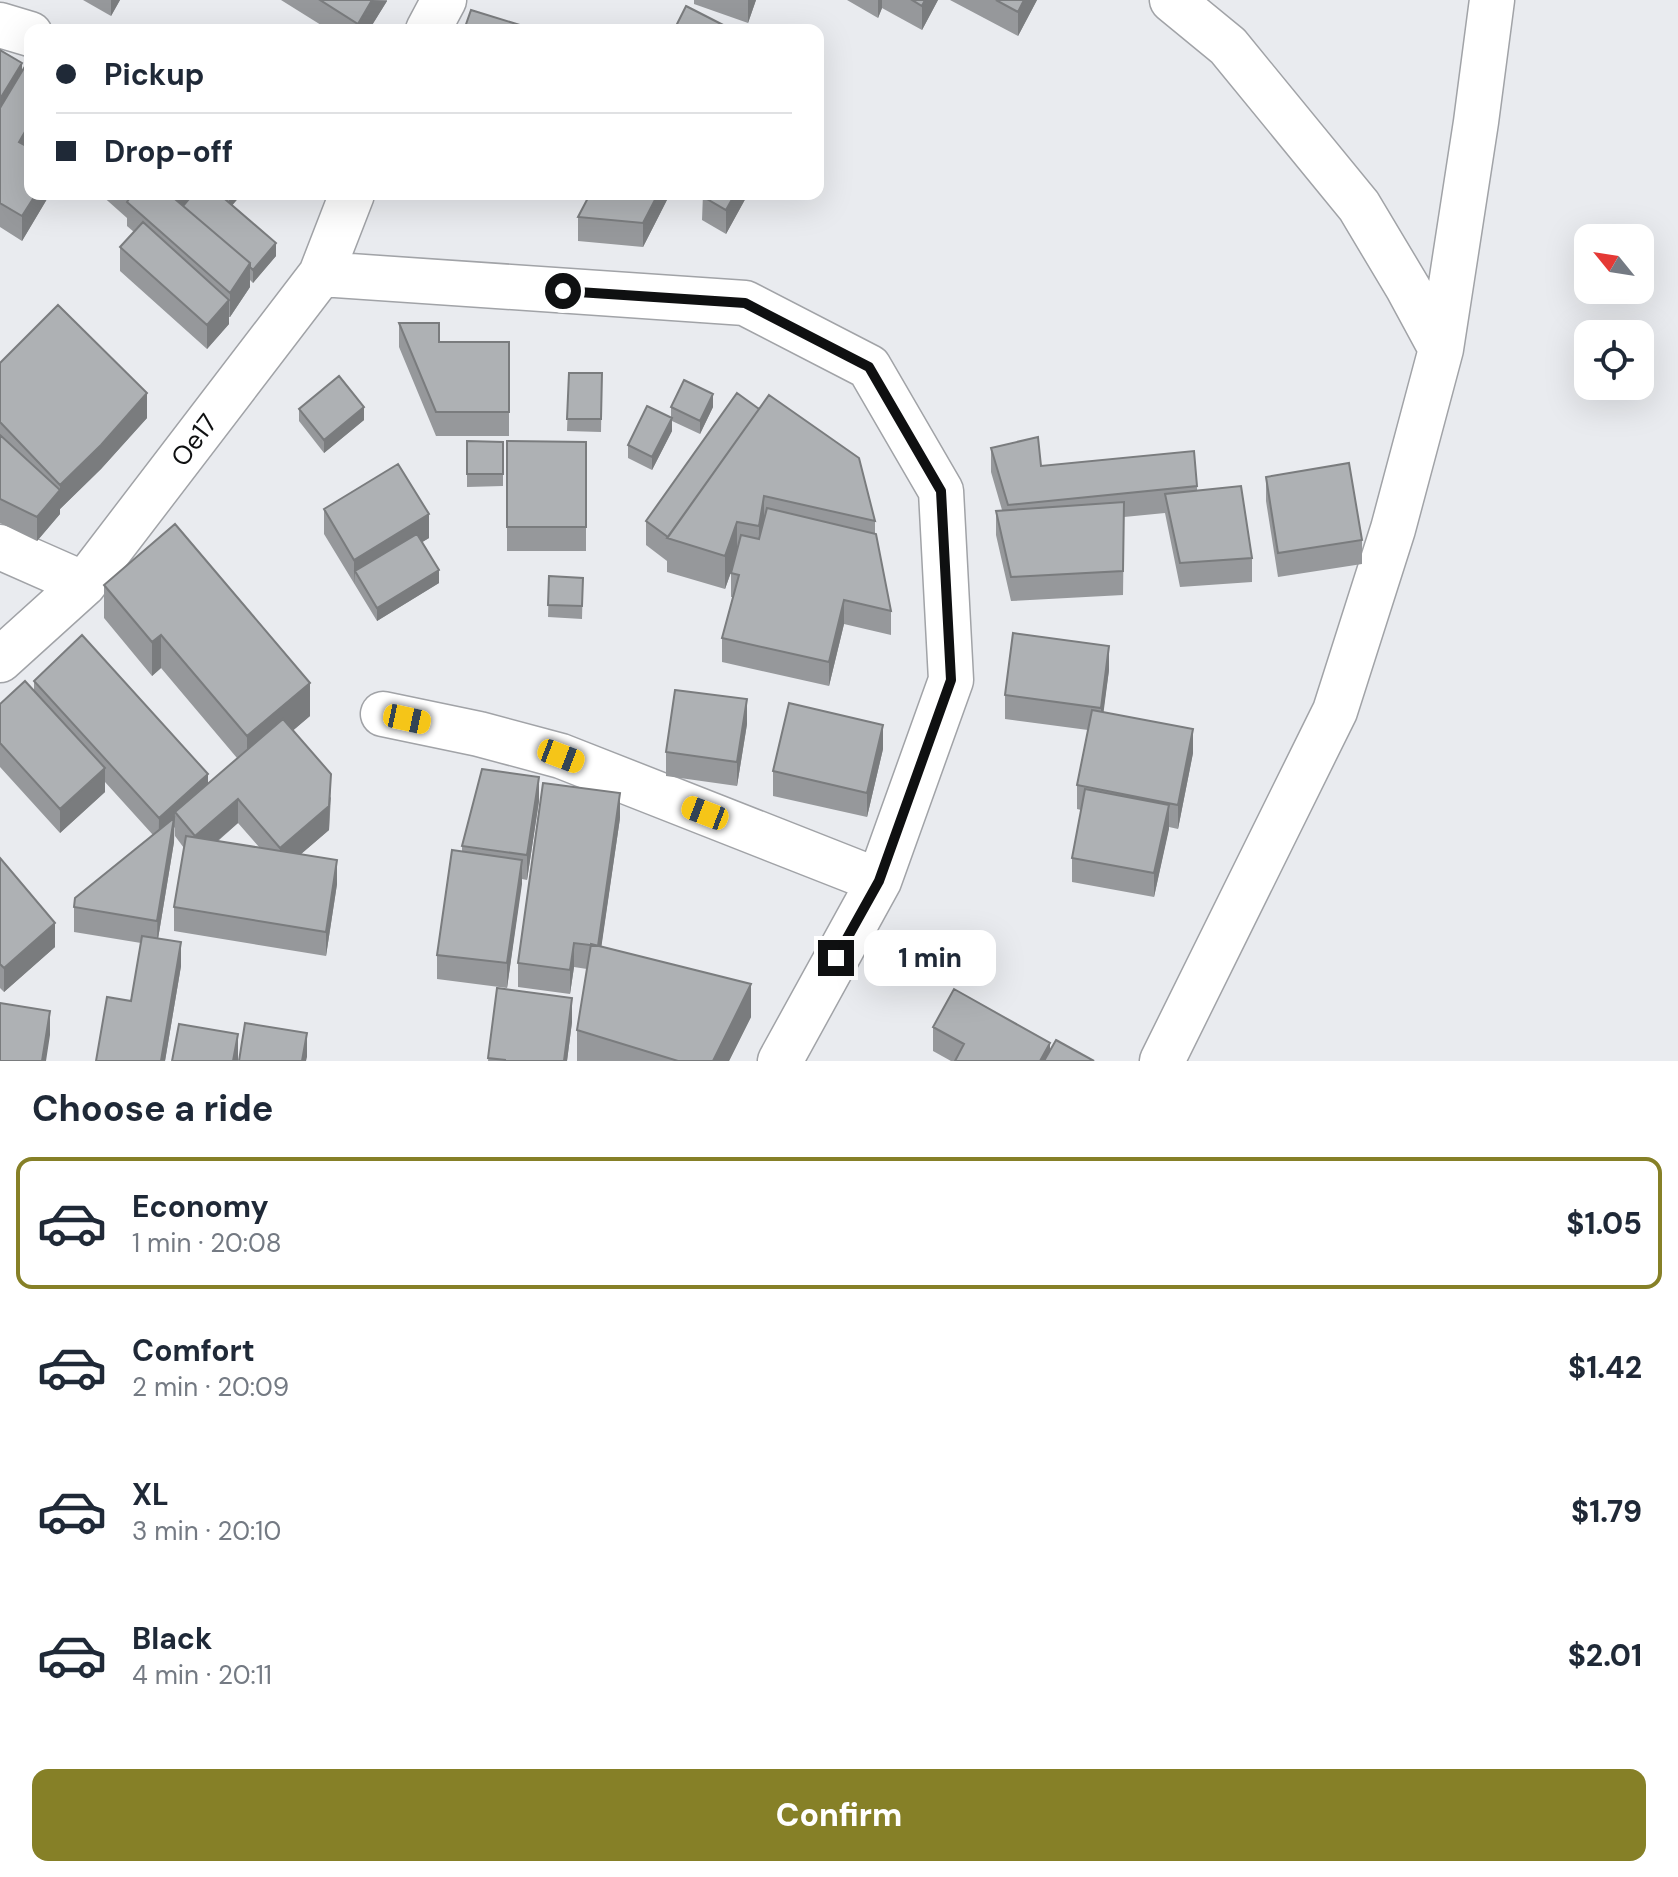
<!DOCTYPE html>
<html lang="en">
<head>
<meta charset="utf-8">
<style>
  :root { --surface:#fff; --page:#f2f2f3; --text:#1f2937; --muted:#747a83; --line:#e0e1e3; --accent:#868027 }
  body { margin:0; font-family:"DM Sans",sans-serif; background:var(--page); color:var(--text); height:100vh; display:flex; flex-direction:column; font-size:30px; white-space:nowrap }
  * { box-sizing:border-box; margin:0 }
  p { font-size:26px; color:var(--muted) }
  .icon { flex:none; width:44px; height:44px; fill:none; stroke:currentColor; stroke-width:2; stroke-linecap:round; stroke-linejoin:round }
  .map { position:relative; height:1061px; overflow:hidden }
  .details { display:flex; flex-direction:column; background:var(--surface); flex:1 }
  .details>* { flex:none }
  .top-card { position:absolute; left:24px; top:24px; width:800px; height:176px; border-radius:16px; box-shadow:0 8px 32px #0002; display:grid; align-content:center; height:176px; padding:0 32px; background:var(--surface) }
  .needle { width:52px; rotate:300deg }
  .buttons { position:absolute; left:1574px; top:224px; display:grid; gap:16px }
  .buttons a { display:grid; place-items:center; width:80px; height:80px; border-radius:16px; background:var(--surface); box-shadow:0 8px 32px #0002; font-size:40px }
  .end { position:absolute; width:36px; height:36px; margin:-18px; border:10px solid #0f1011; background:#fff; box-shadow:0 0 0 4px #fff }
  .from { border-radius:50% }
  .bubble { position:absolute; height:56px; border-radius:16px; background:var(--surface); box-shadow:0 8px 32px #0002; font-size:26px; font-weight:800; line-height:56px; text-align:center }
  .car { position:absolute; width:24px; height:48px; margin:-24px -12px; border-radius:10px; box-shadow:0 0 6px 2px #0007; background:linear-gradient(#f5c518 24%,#345 0 40%,#f5c518 0 76%,#345 0 86%,#f5c518 0) }
  .top-card b { display:flex; align-items:center; gap:28px; height:76px; font-size:30px }
  .top-card b+b { border-top:2px solid var(--line) }
  .top-card i { width:20px; height:20px; background:var(--text) }
  ul { padding:0; list-style:none }
  li { display:flex; align-items:center; gap:24px; height:132px; margin:0 16px 12px; padding:0 16px; border:4px solid transparent; border-radius:16px }
  li div { flex:1 }
  li b { display:block; font-size:30px }
  li em { font-style:normal; font-weight:800 }
  li.active { border-color:var(--accent) }
  li>.icon { width:72px; height:72px; stroke-width:1.5 }
  h2 { padding:0 32px; font-size:36px; line-height:96px }
  .action { display:flex; gap:16px; margin-top:auto; padding:16px 32px }
  .action a { flex:1; height:92px; border-radius:16px; background:var(--accent); color:#fff; font-size:32px; font-weight:800; line-height:92px; text-align:center }
  .map>svg:first-child { display:block }
</style>
</head>
<body>
<div class="map">
<svg width="1678" height="1061" viewBox="0 0 1678 1061">
  <rect width="100%" height="100%" fill="#e9ebef"/>
  <g fill="none" stroke-linecap="round" stroke-linejoin="round">
    <defs>
      <path id="minor" d="M 1172,0 L 1228,46 L 1359,206 L 1408,288 L 1441,349
        M 0,25 L 30,34
        M 428,30 L 444,0
        M 321,274 L 745,303 L 869,367 L 941,491 L 951,680 L 879,881 L 780,1061
        M 0,547 L 84,584
        M 0,660 L 84,584 L 321,274 L 352,194
        M 383,714 L 479,734 L 561,756 L 879,881
        M 1162,1061 L 1335,711 L 1393,529 L 1441,349 L 1476,122 L 1492,0"/>
    </defs>
    <use href="#minor" stroke="#a1a3a7" stroke-width="47"/>
    <use href="#minor" stroke="#fff" stroke-width="44"/>
  </g>
  <path fill="#96989b" fill-rule="evenodd" d="M 83,0 L 120,0 L 111,16 Z
    M 281,0 L 387,0 L 387,1 L 369,30 L 329,30 Z
    M 694,0 L 756,0 L 748,23 L 694,4 Z
    M 847,0 L 938,0 L 922,30 L 882,8 L 878,18 Z
    M 950,0 L 1037,0 L 1018,36 Z
    M 0,50 L 22,71 L 30,194 L 50,194 L 22,241 L 0,227 Z
    M 100,194 L 242,194 L 232,205 L 276,256 L 253,283 L 250,280 L 250,287 L 230,317 L 229,317 L 229,324 L 207,349 L 120,271 L 120,247 L 134,232 L 127,226 L 127,218 Z
    M 670,194 L 643,247 L 578,241 L 578,217 Z
    M 703,194 L 748,194 L 726,234 L 702,220 Z
    M 399,323 L 439,342 L 509,342 L 509,436 L 436,436 L 399,347 Z
    M 0,363 L 147,418 L 101,469 L 60,509 L 60,514 L 37,541 L 0,523 Z
    M 569,373 L 602,373 L 601,432 L 567,431 Z
    M 737,393 L 875,521 L 875,533 L 891,611 L 891,635 L 844,624 L 829,686 L 722,662 L 722,638 L 733,597 L 731,597 L 731,573 L 734,564 L 725,589 L 667,572 L 667,561 L 646,545 L 646,521 Z
    M 671,407 L 713,407 L 700,434 L 672,421 L 672,431 L 652,470 L 628,458 L 628,445 L 671,418 Z
    M 299,409 L 364,420 L 324,453 L 299,421 Z
    M 467,441 L 503,442 L 503,486 L 467,487 Z
    M 507,441 L 586,442 L 586,551 L 507,551 Z
    M 991,448 L 1041,466 L 1197,486 L 1197,491 L 1252,558 L 1252,582 L 1180,587 L 1165,513 L 1124,517 L 1123,595 L 1011,601 L 996,535 L 996,511 L 1002,510 L 991,472 Z
    M 1266,477 L 1362,540 L 1362,564 L 1278,577 L 1266,501 Z
    M 324,509 L 429,538 L 422,542 L 439,583 L 377,621 L 324,534 Z
    M 549,576 L 583,578 L 582,619 L 548,617 Z
    M 104,585 L 310,716 L 293,730 L 331,798 L 329,830 L 301,854 L 337,884 L 326,956 L 174,931 L 174,907 L 184,848 L 175,836 L 175,827 L 174,828 L 174,842 L 158,939 L 181,966 L 165,1061 L 96,1061 L 131,1001 L 141,943 L 74,932 L 74,907 L 153,835 L 105,782 L 105,792 L 60,833 L 0,767 L 0,704 L 34,690 L 34,681 L 208,784 L 237,758 L 161,668 L 152,676 L 104,618 ZM 238,823 L 259,847 L 218,841 Z
    M 1109,670 L 1103,712 L 1193,753 L 1178,829 L 1169,827 L 1154,897 L 1072,882 L 1072,858 L 1081,810 L 1077,809 L 1077,785 L 1088,730 L 1005,719 L 1005,695 Z
    M 747,724 L 737,786 L 666,776 L 666,752 Z
    M 883,749 L 867,817 L 773,796 L 773,771 Z
    M 539,801 L 527,880 L 522,879 L 507,988 L 437,979 L 437,955 L 462,852 L 462,846 Z
    M 620,818 L 601,947 L 751,1017 L 729,1061 L 577,1061 L 577,1030 L 587,969 L 574,967 L 570,994 L 518,987 L 518,963 Z
    M 0,858 L 55,947 L 4,992 L 0,988 Z
    M 497,988 L 572,1022 L 567,1061 L 488,1061 Z
    M 933,1027 L 1050,1051 L 1094,1061 L 951,1061 L 933,1051 Z"/>
  <path fill="#7a7c7e" d="M 111,0 L 120,0 L 111,16 Z
    M 372,0 L 387,1 L 369,30 L 358,30 L 358,24 Z
    M 748,0 L 756,0 L 748,23 Z
    M 878,0 L 882,0 L 882,8 L 878,18 Z
    M 925,0 L 938,0 L 922,30 L 922,6 Z
    M 1024,0 L 1037,0 L 1018,36 L 1018,12 Z
    M 22,63 L 22,87 L 0,123 L 0,99 Z
    M 30,123 L 30,147 L 19,142 Z
    M 36,194 L 50,194 L 22,241 L 22,216 Z
    M 180,194 L 197,194 L 178,221 L 178,197 Z
    M 231,194 L 242,194 L 229,209 L 229,196 Z
    M 658,194 L 670,194 L 643,247 L 643,223 Z
    M 735,194 L 748,194 L 726,234 L 726,210 Z
    M 276,243 L 276,256 L 253,283 L 253,270 Z
    M 250,263 L 250,287 L 230,317 L 230,293 Z
    M 229,300 L 229,324 L 207,349 L 207,325 Z
    M 147,393 L 147,418 L 101,469 L 60,509 L 60,514 L 37,541 L 37,517 L 60,490 L 60,485 Z
    M 713,394 L 713,407 L 700,434 L 700,421 Z
    M 364,407 L 364,420 L 324,453 L 324,440 Z
    M 672,418 L 672,431 L 652,470 L 652,457 Z
    M 764,496 L 764,529 L 759,559 L 759,526 Z
    M 429,514 L 429,538 L 360,580 L 355,571 L 354,584 L 354,560 Z
    M 737,522 L 737,555 L 725,589 L 725,556 Z
    M 439,570 L 439,583 L 377,621 L 377,608 Z
    M 844,600 L 844,624 L 829,686 L 829,662 Z
    M 161,635 L 161,668 L 152,676 L 152,642 Z
    M 1109,646 L 1109,670 L 1101,732 L 1101,708 Z
    M 310,683 L 310,716 L 247,770 L 247,736 Z
    M 747,699 L 747,724 L 737,786 L 737,762 Z
    M 883,725 L 883,749 L 867,817 L 867,793 Z
    M 1193,729 L 1193,753 L 1178,829 L 1178,805 Z
    M 105,768 L 105,792 L 60,833 L 60,809 Z
    M 208,774 L 208,798 L 175,812 L 174,842 L 157,945 L 159,818 Z
    M 331,774 L 329,830 L 280,872 L 280,848 Z
    M 539,777 L 539,801 L 527,880 L 527,855 Z
    M 620,793 L 620,818 L 598,970 L 598,946 Z
    M 238,799 L 238,823 L 195,860 L 195,836 Z
    M 1169,805 L 1169,829 L 1154,897 L 1154,873 Z
    M 337,860 L 337,884 L 326,956 L 326,932 Z
    M 522,860 L 522,884 L 507,988 L 507,963 Z
    M 55,923 L 55,947 L 4,992 L 4,968 Z
    M 181,942 L 181,966 L 165,1061 L 161,1061 Z
    M 574,943 L 574,967 L 570,994 L 570,970 Z
    M 751,984 L 751,1017 L 729,1061 L 713,1061 Z
    M 572,998 L 572,1022 L 567,1061 L 564,1061 Z
    M 50,1011 L 50,1035 L 46,1061 L 42,1061 Z
    M 307,1033 L 307,1057 L 306,1061 L 302,1061 Z
    M 238,1034 L 238,1061 L 233,1061 Z
    M 1050,1043 L 1050,1061 L 1040,1061 Z"/>
  <path fill="#aeb1b4" stroke="#7a7c7e" stroke-width="2" d="M 320,0 L 372,0 L 358,24 Z
    M 912,0 L 925,0 L 922,6 Z
    M 996,0 L 1024,0 L 1018,12 Z
    M 686,6 L 733,30 L 674,30 Z
    M 471,10 L 536,30 L 464,30 Z
    M 0,50 L 22,63 L 0,99 Z
    M 30,58 L 30,123 L 19,142 L 30,148 L 30,194 L 36,194 L 22,216 L 0,203 L 0,108 Z
    M 132,194 L 169,194 L 250,263 L 230,293 L 127,202 Z
    M 193,194 L 219,194 L 276,243 L 253,270 L 250,267 L 250,263 L 183,206 Z
    M 590,194 L 658,194 L 643,223 L 578,217 Z
    M 703,194 L 735,194 L 726,210 L 702,196 Z
    M 143,222 L 229,300 L 207,325 L 120,247 Z
    M 58,305 L 147,393 L 101,445 L 60,485 L 0,422 L 0,363 Z
    M 399,323 L 439,323 L 439,342 L 509,342 L 509,412 L 436,412 Z
    M 569,373 L 602,373 L 601,419 L 567,419 Z
    M 339,376 L 364,407 L 324,440 L 299,409 Z
    M 684,380 L 713,394 L 700,421 L 671,407 Z
    M 737,393 L 759,409 L 668,537 L 646,521 Z
    M 769,395 L 859,458 L 875,521 L 764,496 L 759,526 L 737,522 L 725,556 L 667,538 Z
    M 647,406 L 672,418 L 652,457 L 628,445 Z
    M 0,435 L 60,490 L 37,517 L 0,499 Z
    M 1038,437 L 1041,466 L 1194,451 L 1197,486 L 1008,505 L 991,448 Z
    M 467,441 L 503,442 L 503,474 L 467,474 Z
    M 507,441 L 586,442 L 586,527 L 507,527 Z
    M 1349,463 L 1362,540 L 1278,553 L 1266,477 Z
    M 398,464 L 429,514 L 354,560 L 324,509 Z
    M 1241,486 L 1252,558 L 1180,563 L 1165,494 Z
    M 1124,502 L 1123,571 L 1011,577 L 996,511 Z
    M 767,508 L 876,534 L 891,611 L 844,600 L 829,662 L 722,638 L 739,575 L 731,573 L 741,535 L 759,539 Z
    M 175,524 L 310,683 L 247,736 L 161,635 L 152,642 L 104,585 Z
    M 417,534 L 439,570 L 377,608 L 355,571 Z
    M 549,576 L 583,578 L 582,606 L 548,605 Z
    M 1013,633 L 1109,646 L 1101,708 L 1005,695 Z
    M 82,635 L 208,774 L 159,818 L 34,681 Z
    M 25,681 L 105,768 L 60,809 L 0,743 L 0,704 Z
    M 675,690 L 747,699 L 737,762 L 666,752 Z
    M 789,703 L 883,725 L 867,793 L 773,771 Z
    M 1092,710 L 1193,729 L 1178,805 L 1077,785 Z
    M 283,719 L 331,774 L 329,806 L 280,848 L 238,799 L 195,836 L 175,812 Z
    M 482,769 L 539,777 L 527,855 L 462,846 Z
    M 543,783 L 620,793 L 598,946 L 574,943 L 570,970 L 518,963 Z
    M 1085,789 L 1169,805 L 1154,873 L 1072,858 Z
    M 174,818 L 157,921 L 74,907 L 75,898 Z
    M 186,836 L 337,860 L 326,932 L 174,907 Z
    M 452,850 L 522,860 L 507,963 L 437,955 Z
    M 0,858 L 55,923 L 4,968 L 0,964 Z
    M 142,936 L 181,942 L 161,1061 L 96,1061 L 107,997 L 131,1001 Z
    M 591,944 L 751,984 L 713,1061 L 678,1061 L 577,1030 Z
    M 497,988 L 572,998 L 564,1061 L 505,1061 L 505,1060 L 488,1058 Z
    M 954,989 L 1050,1043 L 1040,1061 L 955,1061 L 964,1044 L 933,1027 Z
    M 0,1003 L 50,1011 L 42,1061 L 0,1061 Z
    M 245,1023 L 307,1033 L 302,1061 L 239,1061 Z
    M 179,1024 L 238,1034 L 233,1061 L 172,1061 Z
    M 1056,1040 L 1094,1061 L 1044,1061 Z"/>
  <g fill="none" stroke-linecap="round" stroke-linejoin="round">
    <path stroke="#0f1011" stroke-width="10" d="M 563,291 L 745,303 L 869,367 L 941,491 L 951,680 L 879,881 L 836,958"/>
  </g>
  <g text-anchor="middle" stroke-width="6" stroke-linejoin="round" paint-order="stroke">
    <g font-size="26" fill="#0f1011" stroke="#fff">
      <text transform="translate(194 440) rotate(-53)" y="9">Oe17</text>
    </g>
  </g>
</svg>
<div class="buttons">
<a><svg class="needle" viewBox="-14 -14 28 28"><path d="M0-13l5 13h-10z" fill="#e53935"/><path d="M0 13l5-13h-10z" fill="#747a83"/></svg></a>
<a><svg class="icon" aria-label="locate" viewBox="0 0 24 24"><circle cx="12" cy="12" r="6"/><path d="M12 2v4M12 18v4M2 12h4M18 12h4"/></svg></a>
</div>
<i class="end from" style="left:563px;top:291px"></i>
<i class="end" style="left:836px;top:958px"></i>
<div class="bubble" style="left:864px;top:930px;width:132px">1 min</div>
<i class="car" style="left:407px;top:719px;rotate:102deg"></i>
<i class="car" style="left:561px;top:756px;rotate:111deg"></i>
<i class="car" style="left:705px;top:813px;rotate:291deg"></i>
<div class="top-card">
<b><i class="from"></i>Pickup</b>
<b><i></i>Drop-off</b>
</div>
</div>
<section class="details">
<h2>Choose a ride</h2>
<ul>
<li class="active"><svg class="icon" aria-label="car" viewBox="0 0 24 24"><path d="M5 17H2v-5l4-1 3-4h7l3 4 3 1v5h-3M9 17h6M6 11h13"/><circle cx="7" cy="17" r="2"/><circle cx="17" cy="17" r="2"/></svg><div><b>Economy</b><p>1 min · 20:08</p></div><em>$1.05</em></li>
<li><svg class="icon" aria-label="car" viewBox="0 0 24 24"><path d="M5 17H2v-5l4-1 3-4h7l3 4 3 1v5h-3M9 17h6M6 11h13"/><circle cx="7" cy="17" r="2"/><circle cx="17" cy="17" r="2"/></svg><div><b>Comfort</b><p>2 min · 20:09</p></div><em>$1.42</em></li>
<li><svg class="icon" aria-label="car" viewBox="0 0 24 24"><path d="M5 17H2v-5l4-1 3-4h7l3 4 3 1v5h-3M9 17h6M6 11h13"/><circle cx="7" cy="17" r="2"/><circle cx="17" cy="17" r="2"/></svg><div><b>XL</b><p>3 min · 20:10</p></div><em>$1.79</em></li>
<li><svg class="icon" aria-label="car" viewBox="0 0 24 24"><path d="M5 17H2v-5l4-1 3-4h7l3 4 3 1v5h-3M9 17h6M6 11h13"/><circle cx="7" cy="17" r="2"/><circle cx="17" cy="17" r="2"/></svg><div><b>Black</b><p>4 min · 20:11</p></div><em>$2.01</em></li>
</ul>
<div class="action"><a>Confirm</a></div>
</section>
</body>
</html>
